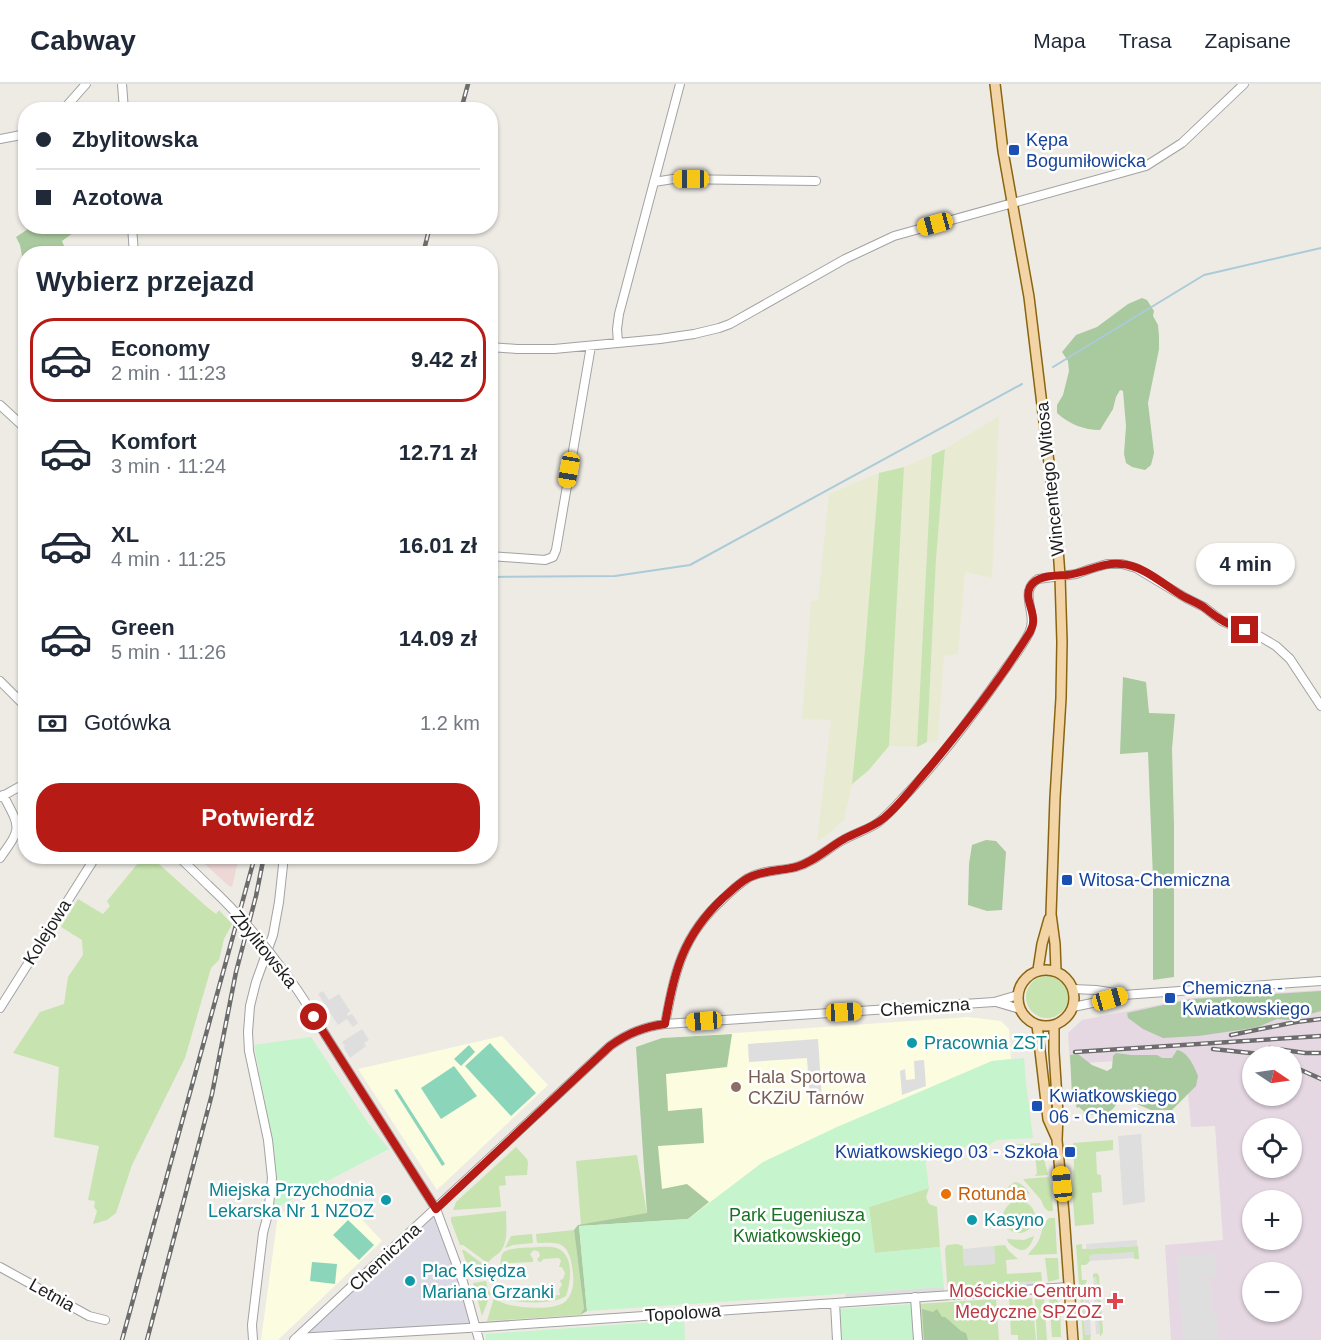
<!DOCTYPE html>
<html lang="pl">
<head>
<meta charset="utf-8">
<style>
  :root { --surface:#fff; --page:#f2f2f3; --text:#1f2937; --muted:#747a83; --line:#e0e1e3; --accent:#b71b15 }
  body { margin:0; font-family:Arial,sans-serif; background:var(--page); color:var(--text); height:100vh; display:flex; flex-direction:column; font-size:22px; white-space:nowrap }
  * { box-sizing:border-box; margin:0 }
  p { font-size:20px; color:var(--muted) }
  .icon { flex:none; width:33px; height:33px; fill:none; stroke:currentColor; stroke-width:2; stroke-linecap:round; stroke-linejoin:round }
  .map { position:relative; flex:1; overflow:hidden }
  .sheet { position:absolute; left:18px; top:162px; width:480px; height:618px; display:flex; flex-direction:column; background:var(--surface); border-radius:24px; box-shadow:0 2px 4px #0004 }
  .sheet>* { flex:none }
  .guide { position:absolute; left:18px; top:18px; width:480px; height:132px; border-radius:24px; box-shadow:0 2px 4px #0004; display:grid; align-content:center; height:132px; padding:0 18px; background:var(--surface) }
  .needle { width:39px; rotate:103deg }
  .fabs { position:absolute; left:1242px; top:962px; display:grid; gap:12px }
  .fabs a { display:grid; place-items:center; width:60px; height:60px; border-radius:50%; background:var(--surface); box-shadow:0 2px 4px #0004; font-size:30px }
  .end { position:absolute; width:27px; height:27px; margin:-14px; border:8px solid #b71b15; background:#fff; box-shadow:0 0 0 3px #fff }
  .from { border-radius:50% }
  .bubble { position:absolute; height:42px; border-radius:21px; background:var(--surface); box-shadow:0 2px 4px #0004; font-size:20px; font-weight:600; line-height:42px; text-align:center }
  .car { position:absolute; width:18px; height:36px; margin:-18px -9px; border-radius:8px; box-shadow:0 0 4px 2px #0007; background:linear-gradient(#f5c518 24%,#345 0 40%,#f5c518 0 76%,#345 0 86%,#f5c518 0) }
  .guide b { display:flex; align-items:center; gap:21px; height:57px; font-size:22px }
  .guide b+b { border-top:2px solid var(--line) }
  .guide i { width:15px; height:15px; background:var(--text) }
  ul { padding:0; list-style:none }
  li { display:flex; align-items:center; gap:18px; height:84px; margin:0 12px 9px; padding:0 6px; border:3px solid transparent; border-radius:24px }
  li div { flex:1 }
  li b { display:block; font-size:22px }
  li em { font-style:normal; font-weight:600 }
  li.current { border-color:var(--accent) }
  li>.icon { width:54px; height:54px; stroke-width:1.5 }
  h2 { padding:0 18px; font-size:27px; line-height:72px }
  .pay { display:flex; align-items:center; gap:15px; height:66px; padding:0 18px; font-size:22px }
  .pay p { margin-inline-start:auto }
  .primary-button { display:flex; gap:12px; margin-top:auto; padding:12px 18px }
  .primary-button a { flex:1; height:69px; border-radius:24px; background:var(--accent); color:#fff; font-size:24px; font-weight:600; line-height:69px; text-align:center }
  header { display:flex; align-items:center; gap:36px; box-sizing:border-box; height:84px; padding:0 30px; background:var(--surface); border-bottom:2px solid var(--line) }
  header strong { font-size:28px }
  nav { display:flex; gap:33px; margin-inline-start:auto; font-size:21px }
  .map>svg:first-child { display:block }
</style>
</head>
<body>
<header>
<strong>Cabway</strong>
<nav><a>Mapa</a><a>Trasa</a><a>Zapisane</a></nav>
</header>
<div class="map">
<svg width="1321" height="1256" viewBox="0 0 1321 1256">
  <rect width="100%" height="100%" fill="#eeebe5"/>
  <path fill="#edd8d6" d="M 197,773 L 239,773 L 232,803 L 229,802 Z"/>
  <path fill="#e6d8e3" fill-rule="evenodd" d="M 1321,906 L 1321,1256 L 1171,1256 L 1165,1161 L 1223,1156 L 1215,1042 L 1191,1043 L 1186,986 L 1150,975 L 1070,980 L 1068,949 L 1082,936 L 1192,914 ZM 1252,972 L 1292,972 L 1292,1011 L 1252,1011 ZM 1252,1044 L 1292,1044 L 1292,1083 L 1252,1083 ZM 1252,1116 L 1292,1116 L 1292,1155 L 1252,1155 ZM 1252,1188 L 1292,1188 L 1292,1227 L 1252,1227 Z"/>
  <path fill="#fbfce0" d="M 968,933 L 1001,937 L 1009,945 L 1011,975 L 992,977 L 688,1135 L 647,1137 L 662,954 Z
    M 502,952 L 548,1001 L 437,1106 L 358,985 Z
    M 332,1103 L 382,1157 L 278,1256 L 261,1256 L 278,1131 Z"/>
  <path fill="#e8ebd2" d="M 999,332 L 992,494 L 965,488 L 958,570 L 944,572 L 938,656 L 927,658 L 936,475 L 945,365 Z
    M 932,371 L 917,663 L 889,662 L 904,383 Z
    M 879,389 L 864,577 L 852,700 L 844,736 L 827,751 L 817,757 L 831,636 L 802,635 L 811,517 L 818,516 L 829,410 Z"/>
  <path fill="#c7e3b0" d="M 945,365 L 936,475 L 927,658 L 917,663 L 932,371 Z
    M 904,383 L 889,662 L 868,687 L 852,700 L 864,577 L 879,389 Z
    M 143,773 L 151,773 L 207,823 L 216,830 L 219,826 L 232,840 L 224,855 L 219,876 L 211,884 L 185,974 L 132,1081 L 116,1129 L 107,1136 L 93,1140 L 97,1127 L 94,1123 L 95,1117 L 88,1116 L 99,1062 L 54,1053 L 59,983 L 13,969 L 40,928 L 64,920 L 68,893 L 83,871 L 82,856 L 61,843 L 78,815 L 103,830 L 110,822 L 107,817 Z
    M1026 913a21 21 0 1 1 42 0a21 21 0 1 1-42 0Z
    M 1113,1056 L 1113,1066 L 1096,1068 L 1097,1090 L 1101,1091 L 1102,1108 L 1092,1109 L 1094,1140 L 1075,1142 L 1072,1105 L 1074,1081 L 1073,1059 Z
    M 1040,1059 L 1048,1091 L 1035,1092 L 1037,1089 L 1035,1070 L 1031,1070 L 1030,1063 L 1011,1064 L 1009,1061 Z
    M 516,1063 L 527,1075 L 528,1079 L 527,1091 L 505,1092 L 506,1101 L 499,1102 L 501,1123 L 453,1126 L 456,1118 Z
    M 637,1071 L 647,1130 L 581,1141 L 576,1077 Z
    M 1049,1093 L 1052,1106 L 1053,1127 L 1048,1127 L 1044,1123 L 1041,1116 L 1023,1095 Z
    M 1015,1098 C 1022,1099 1026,1104 1030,1110 L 1016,1108 L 1003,1112 L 1009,1102 Z
    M 929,1104 L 926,1113 L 929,1120 L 937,1123 L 940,1163 L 874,1169 L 869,1123 Z
    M1003 1133a16 16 0 1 1 32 0a16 16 0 1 1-32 0Z
    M 506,1127 C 506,1140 509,1157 500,1168 C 496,1172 492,1173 489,1178 L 486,1178 L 463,1161 L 460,1161 L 451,1137 L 451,1133 Z
    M 1049,1134 L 1055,1134 L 1057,1170 L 1028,1171 C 1031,1166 1035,1163 1038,1158 C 1042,1150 1042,1140 1049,1134 Z
    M 574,1146 L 584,1225 L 580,1231 L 487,1237 L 494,1214 C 498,1216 502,1219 506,1220 C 519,1224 556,1227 566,1217 C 573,1209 574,1199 573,1190 C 572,1181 571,1170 564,1163 C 558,1157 545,1159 537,1159 L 536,1150 Z
    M 532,1150 L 533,1159 L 513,1161 L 505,1164 L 511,1152 Z
    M 1034,1152 C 1029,1169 1020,1170 1008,1158 L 1007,1155 L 1024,1156 Z
    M 957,1160 L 963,1162 L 964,1181 L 995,1180 L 994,1162 L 1005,1161 L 1009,1167 L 1018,1175 L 1006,1176 L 1007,1190 L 1041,1188 L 1042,1197 L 948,1203 L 947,1199 L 945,1165 L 947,1161 Z
    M 1082,1160 L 1082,1165 L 1138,1162 L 1139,1175 L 1134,1175 L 1134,1169 L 1090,1171 L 1090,1177 L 1086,1181 L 1081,1181 L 1082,1196 L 1087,1196 L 1085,1201 L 1079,1201 L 1076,1161 Z
    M 538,1163 C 544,1163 553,1162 559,1165 C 574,1173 571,1198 566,1212 C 553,1221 514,1220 500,1213 L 502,1211 L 542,1209 L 543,1212 L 560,1211 L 559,1205 L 562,1201 L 560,1196 L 563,1195 L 565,1189 L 562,1183 L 559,1183 L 561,1177 L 559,1174 L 543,1175 L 542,1177 L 539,1178 L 537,1175 L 540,1172 L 539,1168 L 534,1166 L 530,1170 L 533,1175 L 533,1178 L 508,1179 L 505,1180 L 505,1184 L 500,1184 C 501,1180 500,1173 503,1169 C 508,1163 530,1164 538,1163 Z
    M 462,1166 L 464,1166 L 487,1183 L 486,1192 L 471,1193 Z
    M 1045,1174 L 1058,1174 L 1059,1195 L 1048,1198 Z
    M 1097,1189 L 1099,1192 L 1103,1248 L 1100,1253 L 1096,1193 L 1093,1193 L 1093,1190 Z
    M 486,1197 L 488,1206 L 491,1209 L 482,1232 L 473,1199 Z
    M 1080,1208 L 1087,1208 L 1089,1212 L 1083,1212 L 1085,1251 L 1091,1251 L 1090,1256 L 1083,1256 Z
    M 1032,1214 L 1036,1256 L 1018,1256 L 1018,1251 L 1011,1251 L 1009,1215 Z
    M 1035,1214 L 1041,1214 L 1044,1215 L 1047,1256 L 1037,1256 Z
    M 1055,1214 L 1060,1219 L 1061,1253 L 1052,1253 L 1049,1215 Z
    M 996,1215 L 999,1256 L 920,1256 L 917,1220 Z"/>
  <path fill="#a9c99e" d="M 50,143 L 70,143 L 73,149 L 62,157 L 67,169 L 26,170 L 25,176 L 23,177 L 20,161 L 16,153 L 31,143 Z
    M 1142,214 L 1147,216 L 1154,227 L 1153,232 L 1158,241 L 1159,252 L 1159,265 L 1148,319 L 1154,369 L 1151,381 L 1145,386 L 1132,383 L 1126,379 L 1124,370 L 1126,342 L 1123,307 L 1120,306 L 1116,313 L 1113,325 L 1100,346 C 1084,346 1069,340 1057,329 L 1057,321 L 1063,311 L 1069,287 L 1068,277 L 1062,268 L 1076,251 L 1097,243 L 1128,220 Z
    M 1123,593 L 1146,598 L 1149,629 L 1175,630 L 1172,665 L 1174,742 L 1174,893 L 1153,896 L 1153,794 L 1148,668 L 1120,670 Z
    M 986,756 L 996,757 L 1006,768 L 1002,826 L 987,827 L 968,821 L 969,780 L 972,761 Z
    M 1321,907 L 1321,927 L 1289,936 L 1277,935 L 1258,943 L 1247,945 L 1198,952 L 1163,954 L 1143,945 L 1128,934 L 1127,929 L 1191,915 Z
    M 732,950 L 727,983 L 666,990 L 668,1027 L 702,1024 L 704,1059 L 658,1062 L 662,1105 L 687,1100 L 709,1118 L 688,1135 L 579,1142 L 587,1227 L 580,1231 L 584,1225 L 574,1146 L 578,1141 L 647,1129 L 636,963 L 662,954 Z
    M 1177,966 C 1188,968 1194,982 1198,992 L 1196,1002 L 1172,1026 L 1151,1026 L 1122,1014 L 1118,1016 C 1112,1032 1103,1029 1088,1031 L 1079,1023 L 1077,1024 L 1072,1013 L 1070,971 L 1078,970 L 1092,981 L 1107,987 L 1112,984 L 1113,972 L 1116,969 L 1131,971 L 1157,971 L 1162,974 L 1172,974 Z
    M 922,1225 L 933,1228 L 937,1225 L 942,1233 L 945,1233 L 961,1247 L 966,1249 L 968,1256 L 924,1256 Z"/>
  <path fill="#c6f4cc" d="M 311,953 L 368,1039 L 389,1065 L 275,1124 L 274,1123 L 276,1103 L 275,1072 L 254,961 Z
    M 1024,974 L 1026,999 L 1033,1054 L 997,1056 L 989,1061 L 924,1066 L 929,1104 L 869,1123 L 875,1169 L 940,1163 L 944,1203 L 587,1227 L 579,1142 L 688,1135 L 763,1078 L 837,1043 L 992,977 Z
    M 913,1220 L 916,1256 L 840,1256 L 838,1225 Z
    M 684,1236 L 685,1256 L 486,1256 L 486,1250 Z"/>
  <path fill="#8bd5bb" d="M 490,959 L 536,1009 L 511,1032 L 465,982 Z
    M 469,961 L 475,968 L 461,982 L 454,975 Z
    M 454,982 L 477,1012 L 441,1035 L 421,1004 Z
    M 397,1005 L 445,1080 L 442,1082 L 394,1006 Z
    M 348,1136 L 374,1161 L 359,1176 L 333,1151 Z
    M 312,1178 L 337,1180 L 335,1200 L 310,1197 Z"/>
  <path fill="#dedede" d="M 323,907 L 329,916 L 339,910 L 350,927 L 347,930 L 348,932 L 352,930 L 358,939 L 353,943 L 347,935 L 338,941 L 318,910 Z
    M 362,945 L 369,956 L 364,959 L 366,962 L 350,974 L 344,964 L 345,962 L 342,958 Z
    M 818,955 L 822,1016 L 810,1016 L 807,974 L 749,978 L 748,960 Z
    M 924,976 L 926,1002 L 902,1011 L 900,987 L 905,985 L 906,996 L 915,995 L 914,977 Z
    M 1141,1050 L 1145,1118 L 1123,1121 L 1118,1052 Z
    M 1137,1156 L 1137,1162 L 1087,1165 L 1086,1160 Z
    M 994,1162 L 995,1180 L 964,1182 L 963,1165 Z
    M 1134,1168 L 1134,1174 L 1090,1177 L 1089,1171 Z
    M 1216,1170 L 1217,1183 L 1210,1183 L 1217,1185 L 1215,1194 L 1207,1193 L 1204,1197 L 1205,1198 L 1211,1198 L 1213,1233 L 1214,1233 L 1217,1229 L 1219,1256 L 1183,1256 L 1177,1175 L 1180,1172 Z
    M 1093,1193 L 1096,1193 L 1100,1250 L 1096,1250 Z
    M 1042,1197 L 1042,1201 L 949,1208 L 948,1203 Z
    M 944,1203 L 944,1208 L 846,1215 L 845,1210 Z
    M 1089,1212 L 1091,1251 L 1085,1251 L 1083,1212 Z"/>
  <path fill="#dad9e4" d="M 436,1125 L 476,1243 L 316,1253 L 307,1244 Z"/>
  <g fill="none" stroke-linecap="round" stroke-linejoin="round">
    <path stroke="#aacbd7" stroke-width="2" d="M 1053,283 L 1204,191 L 1321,164
      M 490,493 L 615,492 L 690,481 L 1022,300"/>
    <defs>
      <path id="minor" d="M 122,0 L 124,26
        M 63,26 L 86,0
        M 0,55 L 26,50
        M 654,98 L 673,95 L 816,97
        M 132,142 L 134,170
        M 618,259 L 617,245 L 619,230 L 680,0
        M 490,263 L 517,265 L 554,265 L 660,255 L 694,250 L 719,244 L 730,240 L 845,175 L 894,152 L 1146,82 L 1182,59 L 1244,0
        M 0,321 L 26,345
        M 490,472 L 545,476 L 553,473 L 556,466 L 591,262
        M 0,597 L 26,623
        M 1,713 L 26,699
        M 178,772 L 208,801
        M 0,774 C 22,743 21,745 3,711
        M 1073,905 L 1096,906 L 1122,910
        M 996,918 L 1020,925
        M 1073,923 L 1097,918 L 1123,911 L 1321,897
        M 0,924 L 96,772
        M 665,940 C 675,887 682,852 723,815 C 730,808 739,800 748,794 C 762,786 780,787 796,783 C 814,778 827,765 843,756 C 854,750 866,746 876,740 C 886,733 894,724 902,715 C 937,679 970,635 999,594 C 1009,579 1021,565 1029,549 C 1039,530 1017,508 1038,495 L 1076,490 L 1090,485 L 1107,480 L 1122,480 L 1136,484 L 1186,514 L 1204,523 L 1222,537 L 1259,552 L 1276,562 L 1290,575 L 1321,622
        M 326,952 L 436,1125 L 463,1198 L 479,1256
        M 0,1183 L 89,1232 L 105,1236
        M 915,1213 L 918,1256
        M 835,1219 L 837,1256
        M 296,1254 L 468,1244 L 1069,1203
        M 253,1256 L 252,1241 L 263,1149 L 268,1130 L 272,1094 L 268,1056 L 249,967 L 248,948 L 250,922 L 256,898 L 273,851 L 279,818 L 284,772
        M 294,1256 L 610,962 C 628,949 644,943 665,940 L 994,918 L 1018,911"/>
      <path id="major" d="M 995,0 L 1003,67 L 1029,213 L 1056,437 L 1060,492 L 1062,558 L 1061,614 L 1055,714 L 1051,830 L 1055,860 L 1056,887
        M1018 914a28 28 0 1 1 56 0a28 28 0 1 1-56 0Z
        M 1038,886 L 1042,860 L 1049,835
        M 1037,941 L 1048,1035 L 1056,1053
        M 1054,941 L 1054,968 L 1058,1030 L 1057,1056 L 1064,1130 L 1073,1256"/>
    </defs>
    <use href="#minor" stroke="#a2a2a2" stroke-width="10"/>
    <use href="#major" stroke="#89650f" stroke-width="12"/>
    <use href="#minor" stroke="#fff" stroke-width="8"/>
    <use href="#major" stroke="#f2d4a6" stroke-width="9"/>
    <defs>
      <path id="rail" d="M 461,26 L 468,0
        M 423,170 L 430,142
        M 1231,951 L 1296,938 L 1321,935
        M 1270,964 L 1305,969 L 1321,969
        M 1213,965 L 1278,972
        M 1075,968 L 1321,952
        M 1292,982 L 1321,995
        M 122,1256 L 255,772
        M 147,1256 L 212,1010 L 236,888 L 256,812 L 264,772"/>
    </defs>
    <use href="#rail" stroke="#6c6c6c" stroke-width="4.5"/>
    <use href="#rail" stroke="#fff" stroke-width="2" stroke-dasharray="7" stroke-linecap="butt"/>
    <defs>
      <path id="minor-bridge" d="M 208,801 C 238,829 264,859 288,893 C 302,911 314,932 326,952"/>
    </defs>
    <use href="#minor-bridge" stroke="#a2a2a2" stroke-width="10" stroke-linecap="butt"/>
    <use href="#minor-bridge" stroke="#fff" stroke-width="8"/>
  </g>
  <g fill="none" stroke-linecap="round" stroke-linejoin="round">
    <path stroke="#b71b15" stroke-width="8" d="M 314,933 L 436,1125 L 610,962 C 628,949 644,943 665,940 C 674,887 683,852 723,814 C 730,808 739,799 748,794 C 763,786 780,787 796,783 C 814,778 828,764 844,755 C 857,748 872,744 884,734 C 901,720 915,700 930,683 C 966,640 1000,596 1030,548 C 1031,545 1033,542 1033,539 C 1035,527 1024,515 1030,503 C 1036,491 1055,492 1067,491 C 1086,489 1101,478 1121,480 C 1142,481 1163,500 1181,511 C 1189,516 1198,519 1205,524 C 1210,528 1215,532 1220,535 C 1227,540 1237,543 1245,546"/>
  </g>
  <g fill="#1a4fb4" stroke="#fff" stroke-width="2">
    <rect x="1008" y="60" width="12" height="12" rx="3"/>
    <rect x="1061" y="790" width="12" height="12" rx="3"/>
    <rect x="1164" y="908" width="12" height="12" rx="3"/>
    <rect x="1031" y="1016" width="12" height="12" rx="3"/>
    <rect x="1064" y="1062" width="12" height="12" rx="3"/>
  </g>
  <g fill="#0f9aa8" stroke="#fff" stroke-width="2">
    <circle cx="912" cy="959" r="6"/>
    <circle cx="386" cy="1116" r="6"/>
    <circle cx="972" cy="1136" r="6"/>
    <circle cx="410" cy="1197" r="6"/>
  </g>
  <circle fill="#8d6e63" stroke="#fff" stroke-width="2" cx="736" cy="1003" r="6"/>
  <circle fill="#e8710a" stroke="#fff" stroke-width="2" cx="946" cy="1110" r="6"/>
  <path fill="#e0444e" stroke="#fff" stroke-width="2" d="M1112 1208h6v6h6v6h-6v6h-6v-6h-6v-6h6z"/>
  <g text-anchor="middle" stroke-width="5" stroke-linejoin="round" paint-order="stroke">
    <g font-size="18" fill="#164399" stroke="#fff" text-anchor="start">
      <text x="1026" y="62">Kępa<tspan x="1026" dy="21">Bogumiłowicka</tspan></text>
      <text x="1079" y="802">Witosa-Chemiczna</text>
      <text x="1182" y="910">Chemiczna -<tspan x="1182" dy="21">Kwiatkowskiego</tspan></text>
      <text x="1049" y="1018">Kwiatkowskiego<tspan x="1049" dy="21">06 - Chemiczna</tspan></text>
      <text x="1058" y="1074" text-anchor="end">Kwiatkowskiego 03 - Szkoła</text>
    </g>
    <g font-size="18" fill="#1e1e1e" stroke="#fff">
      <text transform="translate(1050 395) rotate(-96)" y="6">Wincentego Witosa</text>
      <text transform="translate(47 848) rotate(-58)" y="6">Kolejowa</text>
      <text transform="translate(264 865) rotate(51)" y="6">Zbylitowska</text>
      <text transform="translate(925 923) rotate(-4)" y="6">Chemiczna</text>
      <text transform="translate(385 1173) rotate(-43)" y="6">Chemiczna</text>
      <text transform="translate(52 1211) rotate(29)" y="6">Letnia</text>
      <text transform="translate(683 1229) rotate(-4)" y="6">Topolowa</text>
    </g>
    <g font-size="18" fill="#0d838f" stroke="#fff" text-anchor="start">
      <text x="924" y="965">Pracownia ZST</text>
      <text x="374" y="1112" text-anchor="end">Miejska Przychodnia<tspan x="374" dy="21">Lekarska Nr 1 NZOZ</tspan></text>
      <text x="984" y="1142">Kasyno</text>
      <text x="422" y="1193">Plac Księdza<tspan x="422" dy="21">Mariana Grzanki</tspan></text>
    </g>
    <g font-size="18" fill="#785e54" stroke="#fff" text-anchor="start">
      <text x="748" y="999">Hala Sportowa<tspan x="748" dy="21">CKZiU Tarnów</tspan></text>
    </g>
    <g font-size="18" fill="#c56008" stroke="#fff" text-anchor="start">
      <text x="958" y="1116">Rotunda</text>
    </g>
    <g font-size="18" fill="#177122" stroke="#fff">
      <text x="797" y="1137">Park Eugeniusza<tspan x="797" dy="21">Kwiatkowskiego</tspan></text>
    </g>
    <g font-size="18" fill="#be3a42" stroke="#fff" text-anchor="end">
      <text x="1102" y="1213">Mościckie Centrum<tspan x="1102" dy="21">Medyczne SPZOZ</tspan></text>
    </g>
  </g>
</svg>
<div class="fabs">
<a><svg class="needle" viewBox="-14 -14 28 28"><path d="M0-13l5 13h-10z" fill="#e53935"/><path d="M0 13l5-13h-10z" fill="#747a83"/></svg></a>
<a><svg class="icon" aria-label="locate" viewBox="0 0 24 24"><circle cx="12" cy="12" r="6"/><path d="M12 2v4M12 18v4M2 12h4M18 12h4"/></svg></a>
<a>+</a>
<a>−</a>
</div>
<i class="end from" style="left:314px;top:933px"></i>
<i class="end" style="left:1245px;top:546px"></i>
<div class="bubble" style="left:1196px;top:459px;width:99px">4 min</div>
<i class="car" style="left:691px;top:95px;rotate:270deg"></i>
<i class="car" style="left:935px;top:140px;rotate:255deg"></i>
<i class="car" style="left:569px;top:386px;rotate:190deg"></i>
<i class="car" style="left:1110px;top:915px;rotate:74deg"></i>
<i class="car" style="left:844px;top:928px;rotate:87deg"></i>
<i class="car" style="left:704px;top:937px;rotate:266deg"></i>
<i class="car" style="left:1062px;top:1100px;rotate:354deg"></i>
<div class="guide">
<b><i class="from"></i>Zbylitowska</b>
<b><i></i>Azotowa</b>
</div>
<section class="sheet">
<h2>Wybierz przejazd</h2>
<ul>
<li class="current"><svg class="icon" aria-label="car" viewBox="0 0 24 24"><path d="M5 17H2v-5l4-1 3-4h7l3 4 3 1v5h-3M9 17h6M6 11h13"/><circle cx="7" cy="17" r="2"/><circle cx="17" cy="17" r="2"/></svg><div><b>Economy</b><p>2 min · 11:23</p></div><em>9.42 zł</em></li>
<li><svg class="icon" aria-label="car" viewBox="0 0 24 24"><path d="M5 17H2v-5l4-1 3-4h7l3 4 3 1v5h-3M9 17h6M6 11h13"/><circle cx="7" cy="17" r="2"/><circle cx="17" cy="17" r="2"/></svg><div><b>Komfort</b><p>3 min · 11:24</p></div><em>12.71 zł</em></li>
<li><svg class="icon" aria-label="car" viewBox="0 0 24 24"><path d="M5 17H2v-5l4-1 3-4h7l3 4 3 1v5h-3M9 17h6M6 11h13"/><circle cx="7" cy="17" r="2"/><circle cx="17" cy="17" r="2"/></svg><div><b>XL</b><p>4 min · 11:25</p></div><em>16.01 zł</em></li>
<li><svg class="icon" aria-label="car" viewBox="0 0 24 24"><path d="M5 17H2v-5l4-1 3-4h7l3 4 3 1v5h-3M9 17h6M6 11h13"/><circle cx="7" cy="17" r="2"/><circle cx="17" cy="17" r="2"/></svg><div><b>Green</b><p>5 min · 11:26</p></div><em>14.09 zł</em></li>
</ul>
<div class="pay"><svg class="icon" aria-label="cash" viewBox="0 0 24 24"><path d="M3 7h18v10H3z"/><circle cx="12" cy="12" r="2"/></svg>Gotówka<p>1.2 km</p></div>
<div class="primary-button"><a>Potwierdź</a></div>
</section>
</div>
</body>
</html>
